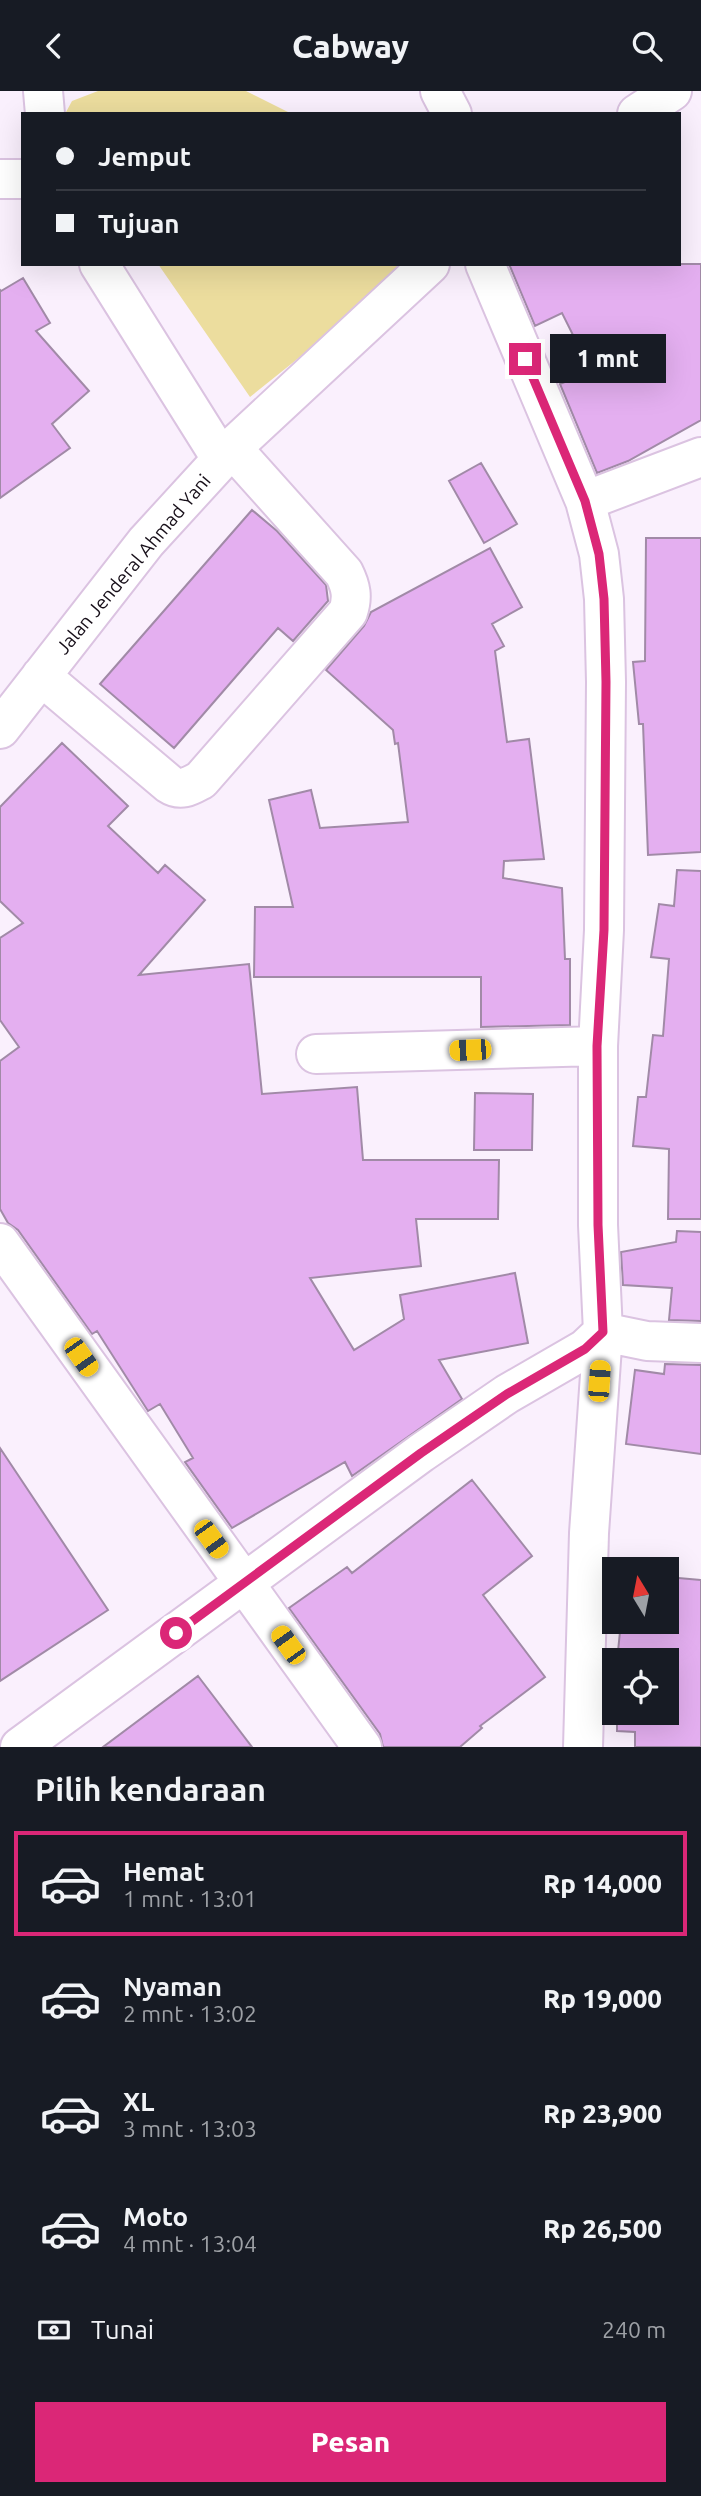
<!DOCTYPE html>
<html lang="id">
<head>
<meta charset="utf-8">
<style>
  :root { --surface:#171b24; --page:#20242c; --text:#f1f3f6; --muted:#9ea1a6; --line:#363941; --accent:#db2777 }
  body { margin:0; font-family:Ubuntu,sans-serif; background:var(--page); color:var(--text); height:100vh; display:flex; flex-direction:column; font-size:26px; white-space:nowrap }
  * { box-sizing:border-box; margin:0 }
  p { font-size:23px; color:var(--muted) }
  .icon { flex:none; width:38px; height:38px; fill:none; stroke:currentColor; stroke-width:2; stroke-linecap:round; stroke-linejoin:round }
  .map { position:relative; height:1656px; overflow:hidden }
  .panel { display:flex; flex-direction:column; background:var(--surface); flex:1 }
  .panel>* { flex:none }
  .banner { position:absolute; left:21px; top:21px; width:660px; height:154px; border-radius:0px; box-shadow:0 7px 28px #0002; display:grid; align-content:center; height:154px; padding:0 35px; background:var(--surface) }
  .needle { width:46px; rotate:350deg }
  .controls { position:absolute; left:602px; top:1466px; display:grid; gap:14px }
  .controls a { display:grid; place-items:center; width:77px; height:77px; border-radius:0px; background:var(--surface); box-shadow:0 7px 28px #0002; font-size:35px }
  .end { position:absolute; width:32px; height:32px; margin:-16px; border:9px solid #db2777; background:#fff; box-shadow:0 0 0 4px #fff }
  .from { border-radius:50% }
  .bubble { position:absolute; height:49px; border-radius:0px; background:var(--surface); box-shadow:0 7px 28px #0002; font-size:23px; font-weight:800; line-height:49px; text-align:center }
  .car { position:absolute; width:21px; height:42px; margin:-21px -10px; border-radius:9px; box-shadow:0 0 5px 2px #0007; background:linear-gradient(#f5c518 24%,#345 0 40%,#f5c518 0 76%,#345 0 86%,#f5c518 0) }
  .banner b { display:flex; align-items:center; gap:24px; height:66px; font-size:26px }
  .banner b+b { border-top:2px solid var(--line) }
  .banner i { width:18px; height:18px; background:var(--text) }
  ul { padding:0; list-style:none }
  li { display:flex; align-items:center; gap:21px; height:105px; margin:0 14px 10px; padding:0 21px; border:4px solid transparent; border-radius:0px }
  li div { flex:1 }
  li b { display:block; font-size:26px }
  li em { font-style:normal; font-weight:800 }
  li.selected { border-color:var(--accent) }
  li>.icon { width:63px; height:63px; stroke-width:1.5 }
  h2 { padding:0 35px; font-size:32px; line-height:84px }
  .pay { display:flex; align-items:center; gap:18px; height:77px; padding:0 35px; font-size:26px }
  .pay p { margin-inline-start:auto }
  .action { display:flex; gap:14px; margin-top:auto; padding:14px 35px }
  .action a { flex:1; height:80px; border-radius:0px; background:var(--accent); color:#fff; font-size:28px; font-weight:800; line-height:80px; text-align:center }
  header { display:flex; justify-content:space-between; align-items:center; height:91px; padding:0 35px; background:var(--surface); font-size:32px; font-weight:800 }
  .map>svg:first-child { display:block }
</style>
</head>
<body>
<header><svg class="icon" aria-label="back" viewBox="0 0 24 24"><path d="M15 5l-7 7 7 7"/></svg>Cabway<svg class="icon" aria-label="search" viewBox="0 0 24 24"><circle cx="10" cy="10" r="6"/><path d="M15 15l6 6"/></svg></header>
<div class="map">
<svg width="701" height="1656" viewBox="0 0 701 1656">
  <rect width="100%" height="100%" fill="#faf0fd"/>
  <path fill="#ecdd9e" d="M 98,0 L 246,0 L 292,23 L 65,23 L 72,10 Z
    M 158,173 L 402,173 L 406,181 L 250,306 Z"/>
  <path fill="#e4aff0" stroke="#a18aa7" stroke-width="2" d="M 509,173 L 701,173 L 701,329 L 628,370 L 597,382 L 560,293 L 591,280 L 562,222 L 535,235 Z
    M 23,187 L 50,232 L 36,240 L 89,300 L 52,333 L 70,357 L 0,407 L 0,199 L 1,200 Z
    M 481,372 L 517,433 L 484,452 L 449,390 Z
    M 252,419 L 277,440 L 326,494 L 328,510 L 293,550 L 278,537 L 174,657 L 100,593 Z
    M 646,447 L 701,447 L 701,761 L 648,764 L 643,633 L 639,633 L 633,571 L 645,570 Z
    M 490,457 L 522,516 L 492,533 L 504,555 L 495,560 L 507,651 L 529,648 L 544,768 L 504,770 L 503,787 L 562,797 L 565,868 L 570,868 L 570,934 L 481,936 L 481,886 L 254,886 L 255,816 L 293,816 L 269,709 L 311,699 L 320,737 L 408,731 L 398,652 L 395,653 L 393,639 L 326,579 L 364,535 L 371,521 Z
    M 62,652 L 128,715 L 108,735 L 158,782 L 165,774 L 205,809 L 139,884 L 249,873 L 262,1003 L 357,996 L 363,1069 L 499,1069 L 498,1128 L 416,1128 L 421,1175 L 310,1187 L 354,1259 L 404,1228 L 400,1204 L 515,1182 L 528,1252 L 439,1269 L 462,1308 L 352,1385 L 345,1371 L 232,1437 L 185,1371 L 193,1367 L 160,1313 L 148,1320 L 97,1240 L 92,1243 L 18,1139 L 8,1132 L 0,1118 L 0,970 L 19,956 L 0,929 L 0,847 L 23,832 L 0,810 L 0,716 Z
    M 677,779 L 701,780 L 701,1128 L 668,1128 L 669,1058 L 633,1055 L 638,1006 L 646,1006 L 653,944 L 663,945 L 669,868 L 651,866 L 659,813 L 674,815 Z
    M 475,1002 L 533,1003 L 532,1059 L 474,1059 Z
    M 677,1140 L 701,1141 L 701,1230 L 669,1229 L 672,1197 L 623,1194 L 621,1161 L 676,1151 Z
    M 665,1273 L 701,1274 L 701,1363 L 626,1353 L 635,1279 L 664,1283 Z
    M 0,1357 L 108,1519 L 0,1590 Z
    M 472,1389 L 532,1465 L 483,1504 L 545,1586 L 480,1635 L 482,1637 L 460,1656 L 383,1656 L 380,1643 L 289,1517 L 347,1476 L 352,1482 Z
    M 667,1486 L 701,1489 L 701,1656 L 635,1656 L 635,1641 L 617,1640 L 617,1622 L 667,1622 L 667,1570 L 617,1570 L 621,1531 L 667,1531 Z
    M 198,1585 L 252,1656 L 103,1656 Z"/>
  <g fill="none" stroke-linecap="round" stroke-linejoin="round">
    <defs>
      <path id="minor" d="M 43,0 L 45,23
        M 440,0 L 452,23
        M 637,23 L 672,0
        M 0,88 L 23,88
        M 99,173 L 222,369
        M 485,173 L 585,410 L 599,463 L 604,508 L 606,591 L 604,839 L 598,955 L 598,1134 L 603,1241 L 589,1442 L 583,1656
        M 585,410 L 701,366
        M 41,585 L 169,693 C 181,701 190,695 201,689 L 348,521 C 353,506 351,496 344,482 L 232,357
        M 0,638 L 146,451 L 232,357 L 430,173
        M 316,963 L 598,955
        M 0,1152 L 362,1656
        M 20,1656 L 421,1362 L 507,1303 L 585,1258 L 603,1241 L 647,1250 L 701,1252"/>
    </defs>
    <use href="#minor" stroke="#dbc3e1" stroke-width="42"/>
    <use href="#minor" stroke="#fff" stroke-width="38"/>
  </g>
  <g fill="none" stroke-linecap="round" stroke-linejoin="round">
    <path stroke="#db2777" stroke-width="9" d="M 176,1542 L 421,1362 L 507,1303 L 585,1258 L 603,1241 L 598,1134 L 597,955 L 604,839 L 606,591 L 604,508 L 599,463 L 585,410 L 525,268"/>
  </g>
  <g text-anchor="middle" stroke-width="5" stroke-linejoin="round" paint-order="stroke">
    <g font-size="19" fill="#170f19" stroke="#fff">
      <text transform="translate(133 473) rotate(-50)" y="7">Jalan Jenderal Ahmad Yani</text>
    </g>
  </g>
</svg>
<div class="controls">
<a><svg class="needle" viewBox="-14 -14 28 28"><path d="M0-13l5 13h-10z" fill="#e53935"/><path d="M0 13l5-13h-10z" fill="#9ea1a6"/></svg></a>
<a><svg class="icon" aria-label="locate" viewBox="0 0 24 24"><circle cx="12" cy="12" r="6"/><path d="M12 2v4M12 18v4M2 12h4M18 12h4"/></svg></a>
</div>
<i class="end from" style="left:176px;top:1542px"></i>
<i class="end" style="left:525px;top:268px"></i>
<div class="bubble" style="left:550px;top:243px;width:116px">1 mnt</div>
<i class="car" style="left:470px;top:959px;rotate:268deg"></i>
<i class="car" style="left:81px;top:1266px;rotate:145deg"></i>
<i class="car" style="left:599px;top:1290px;rotate:4deg"></i>
<i class="car" style="left:211px;top:1448px;rotate:144deg"></i>
<i class="car" style="left:288px;top:1554px;rotate:324deg"></i>
<div class="banner">
<b><i class="from"></i>Jemput</b>
<b><i></i>Tujuan</b>
</div>
</div>
<section class="panel">
<h2>Pilih kendaraan</h2>
<ul>
<li class="selected"><svg class="icon" aria-label="car" viewBox="0 0 24 24"><path d="M5 17H2v-5l4-1 3-4h7l3 4 3 1v5h-3M9 17h6M6 11h13"/><circle cx="7" cy="17" r="2"/><circle cx="17" cy="17" r="2"/></svg><div><b>Hemat</b><p>1 mnt · 13:01</p></div><em>Rp 14,000</em></li>
<li><svg class="icon" aria-label="car" viewBox="0 0 24 24"><path d="M5 17H2v-5l4-1 3-4h7l3 4 3 1v5h-3M9 17h6M6 11h13"/><circle cx="7" cy="17" r="2"/><circle cx="17" cy="17" r="2"/></svg><div><b>Nyaman</b><p>2 mnt · 13:02</p></div><em>Rp 19,000</em></li>
<li><svg class="icon" aria-label="car" viewBox="0 0 24 24"><path d="M5 17H2v-5l4-1 3-4h7l3 4 3 1v5h-3M9 17h6M6 11h13"/><circle cx="7" cy="17" r="2"/><circle cx="17" cy="17" r="2"/></svg><div><b>XL</b><p>3 mnt · 13:03</p></div><em>Rp 23,900</em></li>
<li><svg class="icon" aria-label="car" viewBox="0 0 24 24"><path d="M5 17H2v-5l4-1 3-4h7l3 4 3 1v5h-3M9 17h6M6 11h13"/><circle cx="7" cy="17" r="2"/><circle cx="17" cy="17" r="2"/></svg><div><b>Moto</b><p>4 mnt · 13:04</p></div><em>Rp 26,500</em></li>
</ul>
<div class="pay"><svg class="icon" aria-label="cash" viewBox="0 0 24 24"><path d="M3 7h18v10H3z"/><circle cx="12" cy="12" r="2"/></svg>Tunai<p>240 m</p></div>
<div class="action"><a>Pesan</a></div>
</section>
</body>
</html>
